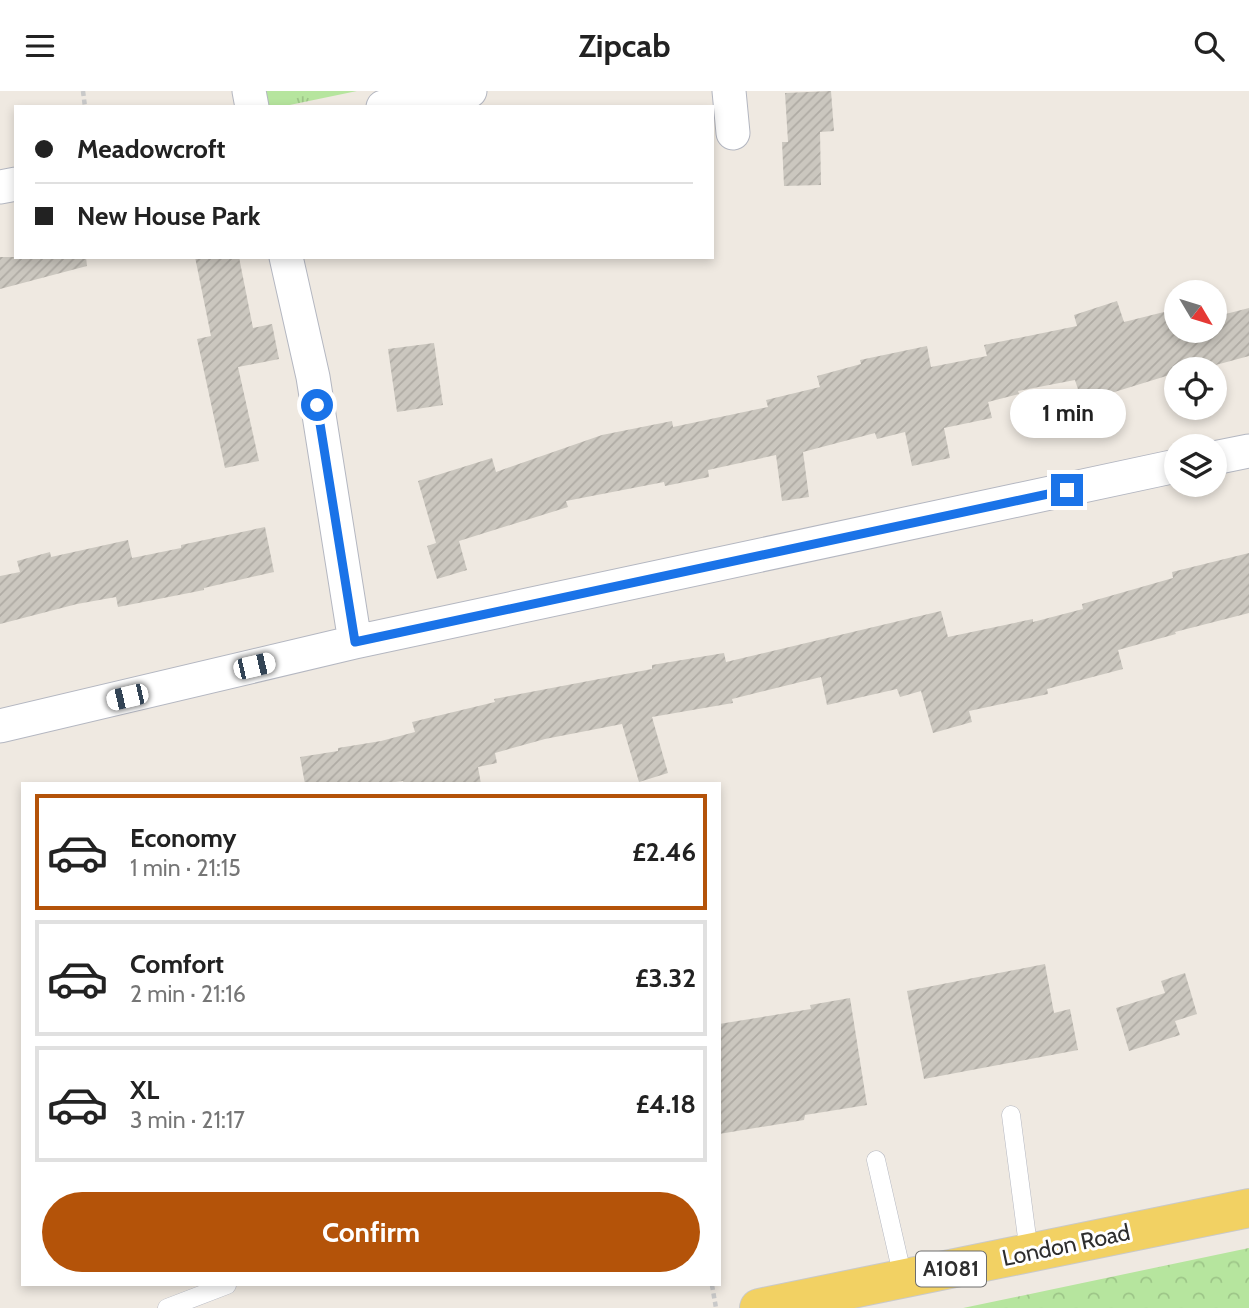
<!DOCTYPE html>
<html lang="en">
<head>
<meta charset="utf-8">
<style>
  :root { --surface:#fff; --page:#f6f6f6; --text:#222; --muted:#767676; --line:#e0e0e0; --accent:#b45309 }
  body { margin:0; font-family:Cabin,sans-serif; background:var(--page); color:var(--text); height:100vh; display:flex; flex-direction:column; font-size:26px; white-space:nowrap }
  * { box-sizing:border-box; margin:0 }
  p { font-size:23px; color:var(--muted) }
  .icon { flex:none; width:38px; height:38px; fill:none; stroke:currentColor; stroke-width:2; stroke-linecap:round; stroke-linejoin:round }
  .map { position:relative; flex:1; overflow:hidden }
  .side { position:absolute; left:21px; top:691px; width:700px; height:504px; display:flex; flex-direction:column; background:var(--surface); border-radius:0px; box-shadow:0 4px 10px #0003 }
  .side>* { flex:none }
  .top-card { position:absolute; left:14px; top:14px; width:700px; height:154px; border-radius:0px; box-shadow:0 4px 10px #0003; display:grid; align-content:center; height:154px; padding:0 21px; background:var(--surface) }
  .needle { width:46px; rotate:128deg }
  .fabs { position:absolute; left:1164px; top:189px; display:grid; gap:14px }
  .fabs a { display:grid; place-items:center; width:63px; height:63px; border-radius:50%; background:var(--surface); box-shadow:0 4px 10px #0003; font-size:35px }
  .end { position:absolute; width:32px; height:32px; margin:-16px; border:9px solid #1a73e8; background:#fff; box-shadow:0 0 0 4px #fff }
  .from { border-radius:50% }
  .bubble { position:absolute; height:49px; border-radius:24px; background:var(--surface); box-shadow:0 4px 10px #0003; font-size:23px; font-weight:800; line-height:49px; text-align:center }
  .car { position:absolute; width:21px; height:42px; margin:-21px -10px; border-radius:9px; box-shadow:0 0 5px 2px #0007; background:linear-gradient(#fff 24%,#345 0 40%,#fff 0 76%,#345 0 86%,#fff 0) }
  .top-card b { display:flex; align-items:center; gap:24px; height:66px; font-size:26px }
  .top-card b+b { border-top:2px solid var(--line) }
  .top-card i { width:18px; height:18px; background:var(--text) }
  ul { padding:12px 0 0; list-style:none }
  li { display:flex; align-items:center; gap:21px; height:116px; margin:0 14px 10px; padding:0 7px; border:4px solid var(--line); border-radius:0px }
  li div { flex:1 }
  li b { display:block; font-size:26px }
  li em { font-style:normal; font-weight:800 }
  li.current { border-color:var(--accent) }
  li>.icon { width:63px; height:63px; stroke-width:1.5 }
  .cta { display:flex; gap:14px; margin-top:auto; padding:14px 21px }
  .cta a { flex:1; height:80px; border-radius:42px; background:var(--accent); color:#fff; font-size:28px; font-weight:800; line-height:80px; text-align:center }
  header { display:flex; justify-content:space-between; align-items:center; height:91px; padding:0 21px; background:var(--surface); font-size:32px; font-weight:800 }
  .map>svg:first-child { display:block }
</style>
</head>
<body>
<header><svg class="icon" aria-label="menu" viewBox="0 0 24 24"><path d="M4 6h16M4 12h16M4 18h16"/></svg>Zipcab<svg class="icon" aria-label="search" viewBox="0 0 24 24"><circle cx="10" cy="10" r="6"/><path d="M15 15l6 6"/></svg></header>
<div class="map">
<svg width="1249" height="1217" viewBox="0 0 1249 1217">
  <defs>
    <pattern id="grass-tufts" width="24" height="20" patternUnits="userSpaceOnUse" patternTransform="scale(1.75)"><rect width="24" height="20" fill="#b6e59e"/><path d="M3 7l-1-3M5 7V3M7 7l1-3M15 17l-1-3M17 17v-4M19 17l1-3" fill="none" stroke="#9dc588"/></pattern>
    <pattern id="forest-crowns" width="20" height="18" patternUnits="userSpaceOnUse" patternTransform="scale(1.75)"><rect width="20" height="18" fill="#b6e59e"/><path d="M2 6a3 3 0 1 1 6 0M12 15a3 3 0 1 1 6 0" fill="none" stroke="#9dc588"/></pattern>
    <pattern id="building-hatch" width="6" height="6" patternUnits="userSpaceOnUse" patternTransform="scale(1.75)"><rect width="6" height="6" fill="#cbc7bf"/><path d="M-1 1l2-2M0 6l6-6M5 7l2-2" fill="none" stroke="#afaba4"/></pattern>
  </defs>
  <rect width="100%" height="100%" fill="#efe9e1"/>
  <path fill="url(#grass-tufts)" d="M 264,0 L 357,0 L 280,16 L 268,16 Z"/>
  <path fill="url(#forest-crowns)" d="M 1249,1157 L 1249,1217 L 963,1217 Z"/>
  <path fill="url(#building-hatch)" d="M 831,0 L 834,40 L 820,41 L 821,94 L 784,95 L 782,51 L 788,51 L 785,2 Z
    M 0,166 L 86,166 L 87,175 L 0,198 Z
    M 195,166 L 239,166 L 253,237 L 272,233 L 279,268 L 238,276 L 259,370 L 225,377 L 197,248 L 211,245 Z
    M 1117,210 L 1124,231 L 1176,218 L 1176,240 L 1214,240 L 1214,226 L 1249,217 L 1249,265 L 1201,278 L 1176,278 L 1176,282 L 1082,311 L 1075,289 L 1018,300 L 1019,303 L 988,311 L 992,327 L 944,337 L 950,367 L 912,375 L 905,341 L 877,348 L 875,342 L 803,361 L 809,406 L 782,410 L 776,364 L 708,379 L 709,386 L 665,395 L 664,391 L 566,410 L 568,416 L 459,450 L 467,479 L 437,488 L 427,455 L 436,452 L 418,390 L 492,367 L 496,381 L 602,344 L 672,330 L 673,336 L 768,316 L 766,309 L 820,296 L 817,285 L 861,273 L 860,269 L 927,255 L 931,276 L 987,265 L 984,254 L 1077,235 L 1074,224 Z
    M 434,252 L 443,314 L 397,321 L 388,258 Z
    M 265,436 L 274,481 L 204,497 L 204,499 L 118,516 L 116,506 L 77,513 L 0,533 L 0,485 L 20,481 L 17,470 L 50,461 L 51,466 L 128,449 L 132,467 L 181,457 L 181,454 Z
    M 1249,462 L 1249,522 L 1175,541 L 1176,543 L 1118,559 L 1123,578 L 1047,598 L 1048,603 L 969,620 L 972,631 L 933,642 L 921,600 L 900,606 L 897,598 L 827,614 L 821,586 L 732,608 L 733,612 L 652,626 L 668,682 L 639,691 L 622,633 L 545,648 L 495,662 L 497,672 L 478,676 L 481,693 L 404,693 L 403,690 L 380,693 L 305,693 L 300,666 L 338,660 L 338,657 L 381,650 L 415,641 L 412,631 L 495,611 L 494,608 L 652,578 L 652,574 L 724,562 L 726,571 L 941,520 L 948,546 L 1033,528 L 1033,531 L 1083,518 L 1082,513 L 1173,487 L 1172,481 Z
    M 1045,873 L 1054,922 L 1070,918 L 1078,959 L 924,988 L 907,900 Z
    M 1185,882 L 1197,923 L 1175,930 L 1180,944 L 1129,960 L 1116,917 L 1165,902 L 1161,890 Z
    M 850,907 L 867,1014 L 805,1024 L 804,1029 L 719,1043 L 719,933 L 811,918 L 810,914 Z"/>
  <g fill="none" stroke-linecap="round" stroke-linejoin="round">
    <defs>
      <path id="service" d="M 1011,1024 L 1029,1162
        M 876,1069 L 903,1187
        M 167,1217 L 227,1194"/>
      <path id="minor" d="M 249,0 L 252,16
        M 729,0 L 733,42
        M 383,16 L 431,5 L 470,0
        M 0,96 L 16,93
        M 286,166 L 313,286 L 355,551
        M 1214,367 L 1249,360
        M 0,635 L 355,551 L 1176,375"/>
      <path id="primary" d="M 759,1217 L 1249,1117"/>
    </defs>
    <use href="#service" stroke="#b4b7c1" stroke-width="19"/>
    <use href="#minor" stroke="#b4b7c1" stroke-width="35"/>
    <use href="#primary" stroke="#c9c9c9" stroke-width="40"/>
    <path stroke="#c9c9c9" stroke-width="4.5" stroke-dasharray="5 3.5" stroke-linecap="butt" d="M 83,0 L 85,16
      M 712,1194 L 716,1217"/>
    <use href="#service" stroke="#fff" stroke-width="18"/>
    <use href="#minor" stroke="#fff" stroke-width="33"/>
    <use href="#primary" stroke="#f2d163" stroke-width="38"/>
  </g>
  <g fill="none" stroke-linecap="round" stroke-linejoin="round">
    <path stroke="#1a73e8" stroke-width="9" d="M 317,314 L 355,551 L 1067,399"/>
  </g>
  <g text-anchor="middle" stroke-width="6" stroke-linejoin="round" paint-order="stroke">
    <rect fill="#fff" stroke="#6d6d6d" stroke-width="2" x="916" y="1160.5" width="70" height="35" rx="5"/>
    <g font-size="21" font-weight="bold" fill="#2e2e2e">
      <text x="951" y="1185">A1081</text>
    </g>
    <g font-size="23" fill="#2e2e2e" stroke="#fff">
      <text transform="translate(1066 1154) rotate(-12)" y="8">London Road</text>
    </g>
  </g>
</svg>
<div class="fabs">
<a><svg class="needle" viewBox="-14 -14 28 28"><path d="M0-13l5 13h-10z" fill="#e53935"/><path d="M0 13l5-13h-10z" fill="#767676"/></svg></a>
<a><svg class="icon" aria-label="locate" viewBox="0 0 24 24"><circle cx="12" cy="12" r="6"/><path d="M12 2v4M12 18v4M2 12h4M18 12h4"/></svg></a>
<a><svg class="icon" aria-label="layers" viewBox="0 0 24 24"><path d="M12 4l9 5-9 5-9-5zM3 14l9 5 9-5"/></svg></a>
</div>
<i class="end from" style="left:317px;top:314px"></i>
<i class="end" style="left:1067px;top:399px"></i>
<div class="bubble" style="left:1010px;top:298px;width:116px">1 min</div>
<i class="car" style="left:254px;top:575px;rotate:77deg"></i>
<i class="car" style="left:127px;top:606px;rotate:257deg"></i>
<div class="top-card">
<b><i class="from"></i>Meadowcroft</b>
<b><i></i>New House Park</b>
</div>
<section class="side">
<ul>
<li class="current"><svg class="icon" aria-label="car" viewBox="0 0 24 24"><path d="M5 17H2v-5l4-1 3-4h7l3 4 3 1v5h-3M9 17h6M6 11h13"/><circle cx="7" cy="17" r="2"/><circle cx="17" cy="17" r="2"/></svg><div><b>Economy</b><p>1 min · 21:15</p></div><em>£2.46</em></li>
<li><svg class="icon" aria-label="car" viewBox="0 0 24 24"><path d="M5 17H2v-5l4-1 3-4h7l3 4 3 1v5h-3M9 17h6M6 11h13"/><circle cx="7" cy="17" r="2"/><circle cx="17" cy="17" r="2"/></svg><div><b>Comfort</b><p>2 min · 21:16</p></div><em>£3.32</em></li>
<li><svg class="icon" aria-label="car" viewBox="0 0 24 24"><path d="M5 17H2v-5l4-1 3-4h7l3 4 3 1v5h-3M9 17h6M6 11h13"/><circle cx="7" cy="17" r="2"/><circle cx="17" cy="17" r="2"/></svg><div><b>XL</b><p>3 min · 21:17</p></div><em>£4.18</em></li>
</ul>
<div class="cta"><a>Confirm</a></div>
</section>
</div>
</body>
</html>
